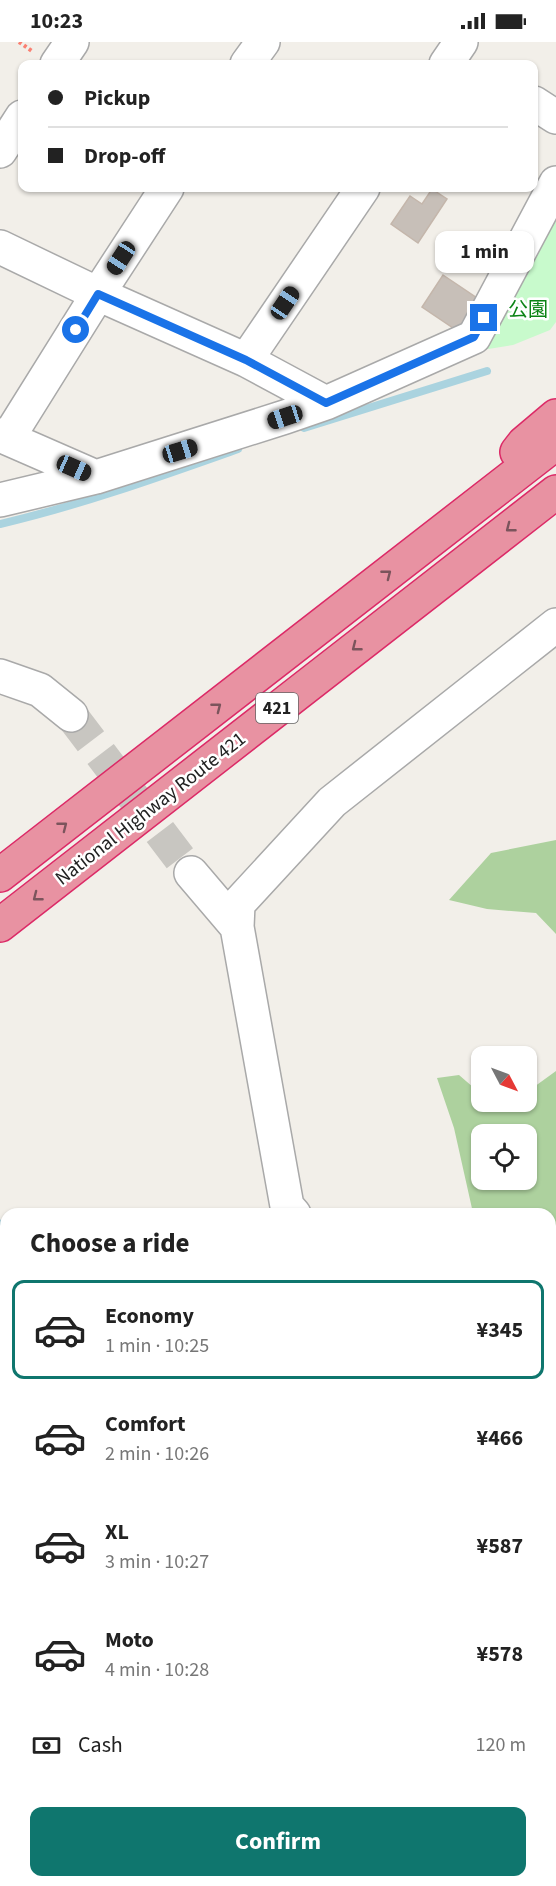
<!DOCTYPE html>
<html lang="en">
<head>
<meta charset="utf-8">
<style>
  :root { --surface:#fff; --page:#f6f6f6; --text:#222; --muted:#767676; --line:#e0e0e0; --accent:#0f766e }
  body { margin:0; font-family:"Source Sans 3","Noto Sans JP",sans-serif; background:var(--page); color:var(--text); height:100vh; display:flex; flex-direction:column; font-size:22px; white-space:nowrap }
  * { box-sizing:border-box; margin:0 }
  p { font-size:20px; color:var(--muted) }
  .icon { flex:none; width:33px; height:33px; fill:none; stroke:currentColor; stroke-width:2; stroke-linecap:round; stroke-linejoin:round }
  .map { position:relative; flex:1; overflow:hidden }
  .sheet { position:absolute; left:0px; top:1166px; width:556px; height:680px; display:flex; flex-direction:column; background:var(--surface); border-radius:18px 18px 0 0; box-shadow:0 2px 4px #0004 }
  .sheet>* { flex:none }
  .guide { position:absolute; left:18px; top:18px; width:520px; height:132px; border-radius:12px; box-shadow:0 2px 4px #0004; display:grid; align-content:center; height:132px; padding:0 30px; background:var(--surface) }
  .needle { width:39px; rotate:131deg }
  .controls { position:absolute; left:471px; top:1004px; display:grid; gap:12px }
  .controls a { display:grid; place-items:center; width:66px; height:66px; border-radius:12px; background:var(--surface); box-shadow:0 2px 4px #0004; font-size:30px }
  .end { position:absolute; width:27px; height:27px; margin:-14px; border:8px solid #1a73e8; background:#fff; box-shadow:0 0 0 3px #fff }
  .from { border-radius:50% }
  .bubble { position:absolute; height:42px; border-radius:12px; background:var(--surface); box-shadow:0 2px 4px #0004; font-size:20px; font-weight:700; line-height:42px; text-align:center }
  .car { position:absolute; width:18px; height:36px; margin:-18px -9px; border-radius:8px; box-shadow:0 0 4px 2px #0007; background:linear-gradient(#222 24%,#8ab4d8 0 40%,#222 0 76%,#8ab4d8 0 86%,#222 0) }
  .guide b { display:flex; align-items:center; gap:21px; height:57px; font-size:22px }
  .guide b+b { border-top:2px solid var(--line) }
  .guide i { width:15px; height:15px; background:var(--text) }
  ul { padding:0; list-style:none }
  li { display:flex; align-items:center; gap:18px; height:99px; margin:0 12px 9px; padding:0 18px; border:3px solid transparent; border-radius:12px }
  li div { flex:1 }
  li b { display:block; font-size:22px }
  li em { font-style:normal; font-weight:700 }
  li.on { border-color:var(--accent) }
  li>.icon { width:54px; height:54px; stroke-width:1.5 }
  h2 { padding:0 30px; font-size:27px; line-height:72px }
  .pay { display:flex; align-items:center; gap:15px; height:66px; padding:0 30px; font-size:22px }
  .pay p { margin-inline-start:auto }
  .button { display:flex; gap:12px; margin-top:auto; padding:12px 30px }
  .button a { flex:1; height:69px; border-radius:12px; background:var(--accent); color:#fff; font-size:24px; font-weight:700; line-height:69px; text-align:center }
  .status { display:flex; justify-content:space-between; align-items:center; height:42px; padding:0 30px; background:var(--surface); direction:ltr }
  .status svg { height:16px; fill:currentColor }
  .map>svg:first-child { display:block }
</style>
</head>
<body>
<div class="status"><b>10:23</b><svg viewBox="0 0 49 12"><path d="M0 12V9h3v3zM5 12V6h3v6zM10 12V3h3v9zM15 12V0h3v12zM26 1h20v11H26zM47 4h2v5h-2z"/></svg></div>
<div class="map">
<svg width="556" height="1844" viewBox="0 0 556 1844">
  <rect width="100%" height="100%" fill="#f2efe9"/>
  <path fill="#cdebb0" d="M 6,1524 L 6,1839 L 519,1839 L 519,1844 L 0,1844 L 0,1529 Z"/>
  <path fill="#add19e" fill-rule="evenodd" d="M 556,798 L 556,892 L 536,871 L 487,867 L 449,858 L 491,811 Z
    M 556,1029 L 556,1347 L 550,1345 L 550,1172 L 473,1171 L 454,1086 L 437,1036 L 459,1033 L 481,1052 L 482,1059 L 504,1059 L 510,1061 L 513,1059 L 526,1059 L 527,1050 ZM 482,1092 L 526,1092 L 526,1137 L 482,1137 Z"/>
  <path fill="#c8facc" d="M 556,156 L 556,280 L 550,288 L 513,303 L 476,309 Z"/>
  <path fill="#aad3df" d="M 0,1177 L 6,1185 L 6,1408 L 0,1412 Z"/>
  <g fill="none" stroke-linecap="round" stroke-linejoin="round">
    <path stroke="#aad3df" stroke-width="8" d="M 304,386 L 487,329
      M 0,482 C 81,463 159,435 238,407"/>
  </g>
  <path fill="#c7bfb8" stroke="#c4b6ab" stroke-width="1.5" d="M 432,147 L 447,157 L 418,201 L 391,182 L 410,154 L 422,162 Z
    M 443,233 L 483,260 L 462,292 L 422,265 Z"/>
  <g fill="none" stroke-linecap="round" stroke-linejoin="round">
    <path stroke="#c8c6c1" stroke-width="33" stroke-dasharray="33 16" stroke-linecap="butt" d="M 71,673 L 191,831"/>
    <defs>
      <path id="minor" d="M 57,22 L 72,0
        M 247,22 L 263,0
        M 446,22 L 461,0
        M 534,61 L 556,75
        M 0,109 L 22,75
        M 0,205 L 98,252 L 246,318 L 326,361
        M 246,318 L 363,146
        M 0,393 L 96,435
        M 8,396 L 98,252 L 167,146
        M 0,458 L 96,435 L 285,375 L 326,361 L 474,295 L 556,141
        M 0,634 L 40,648 L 71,673
        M 191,831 L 237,885
        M 294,1172 L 287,1164 L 237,885 L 238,862 L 332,760 L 556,583
        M 550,1524 L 556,1536"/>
      <path id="highway" d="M 517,410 L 524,401 L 556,374
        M 0,833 L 556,401
        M 0,883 L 556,450"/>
    </defs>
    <use href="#minor" stroke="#a9a9a9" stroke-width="36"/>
    <use href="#highway" stroke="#dc2a67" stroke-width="36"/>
    <path stroke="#fa8072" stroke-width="4" stroke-dasharray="3 3" stroke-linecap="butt" d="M 19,0 L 32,9"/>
    <use href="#minor" stroke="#fff" stroke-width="33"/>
    <use href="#highway" stroke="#e892a2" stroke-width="33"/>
  </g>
  <defs><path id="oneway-chevron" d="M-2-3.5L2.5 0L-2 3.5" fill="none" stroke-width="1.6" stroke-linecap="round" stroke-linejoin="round" transform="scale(1.5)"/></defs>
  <g stroke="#7b545c">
    <use href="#oneway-chevron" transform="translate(510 486) rotate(142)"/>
    <use href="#oneway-chevron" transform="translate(387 532) rotate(-38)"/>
    <use href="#oneway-chevron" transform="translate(356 605) rotate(142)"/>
    <use href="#oneway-chevron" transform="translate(217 665) rotate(-38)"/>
    <use href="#oneway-chevron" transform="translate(63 784) rotate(-38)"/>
    <use href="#oneway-chevron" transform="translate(37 855) rotate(142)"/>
  </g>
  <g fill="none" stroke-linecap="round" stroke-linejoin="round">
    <path stroke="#1a73e8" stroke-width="8" d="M 76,288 L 98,252 L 246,318 L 326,361 L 474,295 L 484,276"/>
  </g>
  <g text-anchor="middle" stroke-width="5" stroke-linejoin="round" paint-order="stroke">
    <rect fill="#fff" stroke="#646464" stroke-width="1.5" x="256" y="651" width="42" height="30" rx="4.5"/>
    <g font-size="18" font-weight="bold" fill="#222">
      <text x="277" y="672">421</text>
    </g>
    <g font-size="20" fill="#0c8416" stroke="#fff">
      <text x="528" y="274">公園</text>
    </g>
    <g font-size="20" fill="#222" stroke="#fff">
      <text transform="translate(150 766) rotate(-38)" y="7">National Highway Route 421</text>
    </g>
  </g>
</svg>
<div class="controls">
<a><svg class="needle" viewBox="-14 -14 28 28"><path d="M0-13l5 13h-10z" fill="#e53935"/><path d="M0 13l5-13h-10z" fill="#767676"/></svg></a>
<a><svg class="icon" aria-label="locate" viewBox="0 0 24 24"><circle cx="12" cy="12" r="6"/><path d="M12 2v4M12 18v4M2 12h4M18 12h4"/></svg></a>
</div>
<i class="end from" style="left:76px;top:288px"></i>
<i class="end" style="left:484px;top:276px"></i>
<div class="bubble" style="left:435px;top:189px;width:99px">1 min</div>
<i class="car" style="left:121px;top:216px;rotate:213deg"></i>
<i class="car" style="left:285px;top:261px;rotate:34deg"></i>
<i class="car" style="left:285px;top:375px;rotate:252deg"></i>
<i class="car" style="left:180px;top:409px;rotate:73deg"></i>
<i class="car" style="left:74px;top:426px;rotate:114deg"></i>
<div class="guide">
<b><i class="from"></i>Pickup</b>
<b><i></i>Drop-off</b>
</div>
<section class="sheet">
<h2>Choose a ride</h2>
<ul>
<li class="on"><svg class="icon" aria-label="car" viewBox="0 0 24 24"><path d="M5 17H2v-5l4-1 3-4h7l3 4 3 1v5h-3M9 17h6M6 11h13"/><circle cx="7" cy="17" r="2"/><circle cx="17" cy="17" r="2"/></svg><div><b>Economy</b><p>1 min · 10:25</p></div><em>¥345</em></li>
<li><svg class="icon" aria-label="car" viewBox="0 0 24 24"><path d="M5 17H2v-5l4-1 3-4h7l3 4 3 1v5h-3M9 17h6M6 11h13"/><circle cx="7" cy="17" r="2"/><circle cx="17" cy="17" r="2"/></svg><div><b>Comfort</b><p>2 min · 10:26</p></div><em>¥466</em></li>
<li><svg class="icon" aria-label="car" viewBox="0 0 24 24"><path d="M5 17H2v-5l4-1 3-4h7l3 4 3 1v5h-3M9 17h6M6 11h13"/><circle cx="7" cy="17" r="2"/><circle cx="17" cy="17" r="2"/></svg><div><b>XL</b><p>3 min · 10:27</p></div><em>¥587</em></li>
<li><svg class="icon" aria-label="car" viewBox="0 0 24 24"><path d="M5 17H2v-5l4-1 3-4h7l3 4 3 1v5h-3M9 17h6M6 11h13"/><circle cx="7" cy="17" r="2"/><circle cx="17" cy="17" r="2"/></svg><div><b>Moto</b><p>4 min · 10:28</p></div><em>¥578</em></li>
</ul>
<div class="pay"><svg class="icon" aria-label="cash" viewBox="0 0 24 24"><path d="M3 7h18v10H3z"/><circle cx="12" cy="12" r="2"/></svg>Cash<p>120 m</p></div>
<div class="button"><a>Confirm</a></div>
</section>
</div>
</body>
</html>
